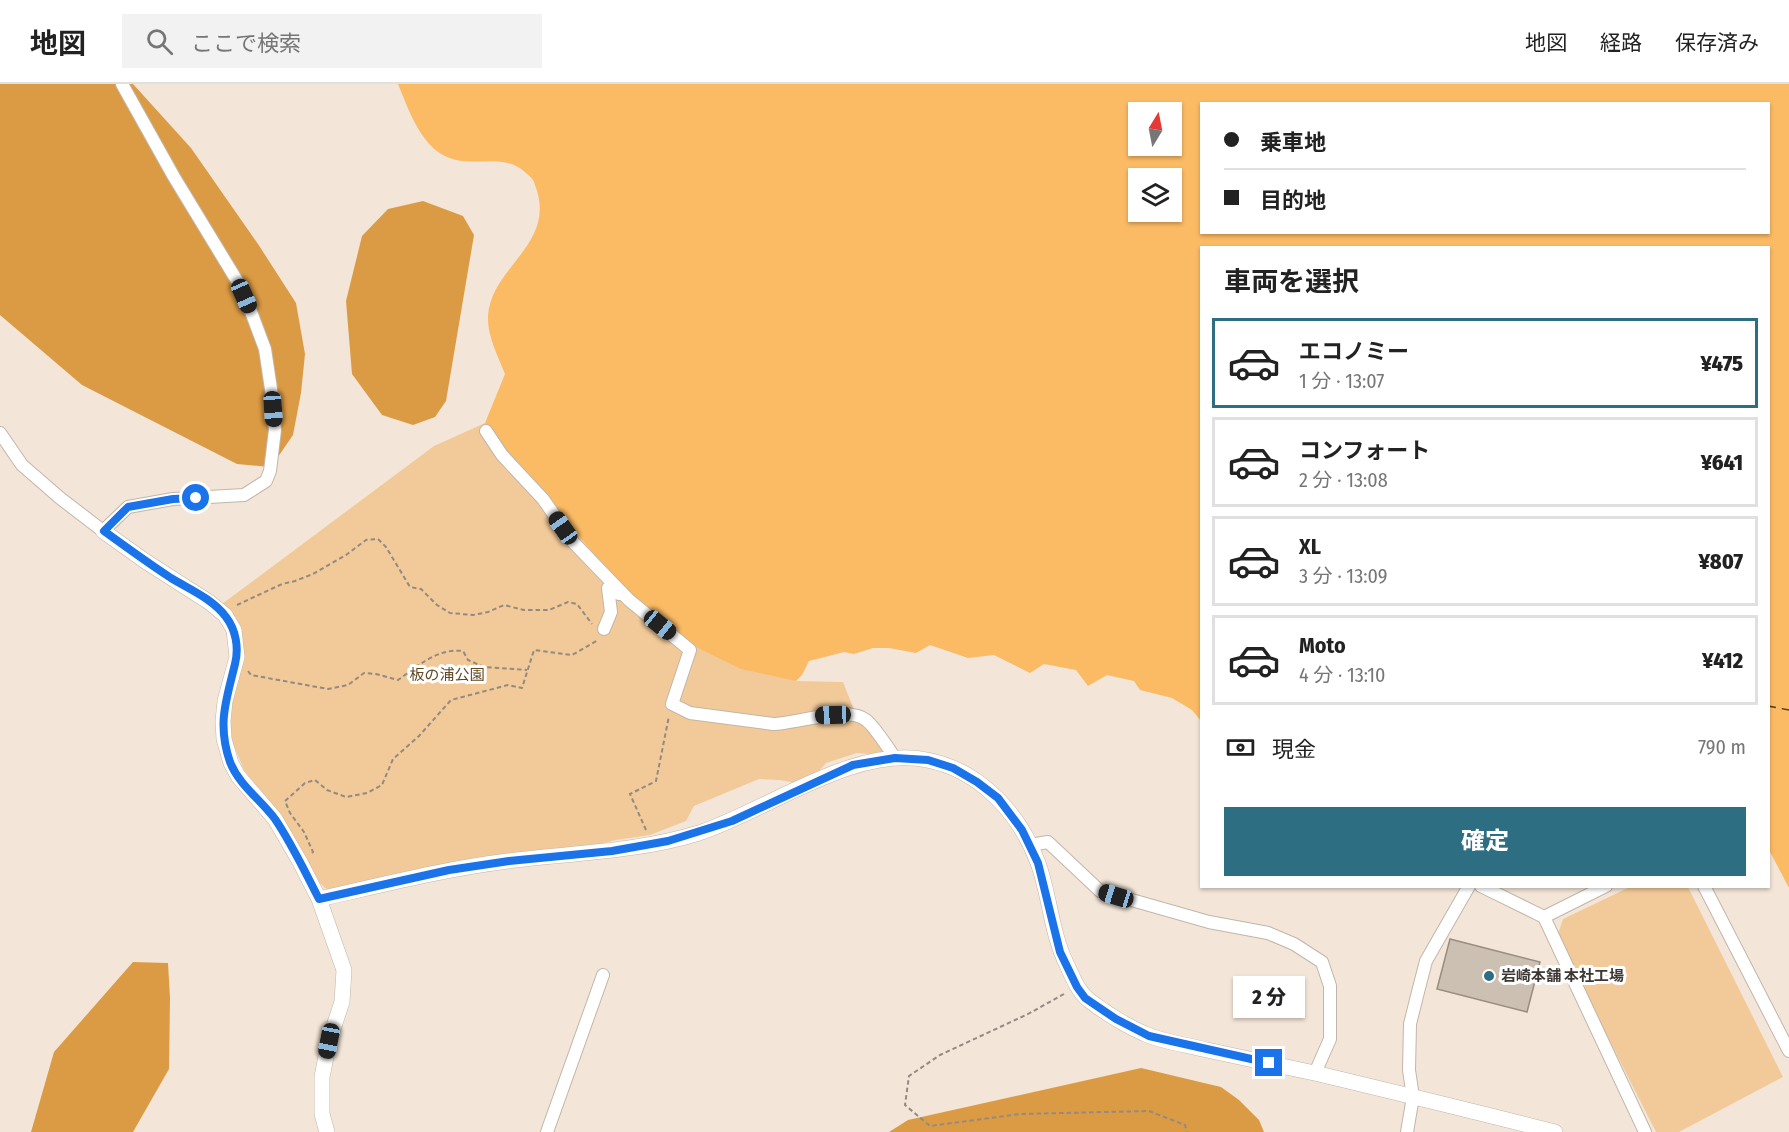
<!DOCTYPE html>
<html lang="ja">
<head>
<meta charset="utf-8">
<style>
  :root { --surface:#fff; --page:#f2f2f2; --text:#222; --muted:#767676; --line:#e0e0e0; --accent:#2e6e82 }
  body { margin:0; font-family:"Fira Sans Condensed","Noto Sans JP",sans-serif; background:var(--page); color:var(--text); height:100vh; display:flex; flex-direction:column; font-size:22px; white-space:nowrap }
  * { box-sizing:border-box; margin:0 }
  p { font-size:20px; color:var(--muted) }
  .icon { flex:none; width:33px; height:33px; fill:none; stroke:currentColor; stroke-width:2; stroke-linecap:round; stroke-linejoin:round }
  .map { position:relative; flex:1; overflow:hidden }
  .drawer { position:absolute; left:1200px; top:162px; width:570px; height:642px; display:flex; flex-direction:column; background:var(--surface); border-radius:0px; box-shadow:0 2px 4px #0004 }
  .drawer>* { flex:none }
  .top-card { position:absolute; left:1200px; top:18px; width:570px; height:132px; border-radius:0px; box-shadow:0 2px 4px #0004; display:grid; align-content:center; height:132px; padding:0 24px; background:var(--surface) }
  .needle { width:39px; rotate:10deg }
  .controls { position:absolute; left:1128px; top:18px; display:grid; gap:12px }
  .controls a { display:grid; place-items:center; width:54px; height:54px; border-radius:0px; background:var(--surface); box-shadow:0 2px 4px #0004; font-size:30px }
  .end { position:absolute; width:27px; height:27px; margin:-14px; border:8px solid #1a73e8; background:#fff; box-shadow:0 0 0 3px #fff }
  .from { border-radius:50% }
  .bubble { position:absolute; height:42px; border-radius:0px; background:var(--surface); box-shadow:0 2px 4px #0004; font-size:20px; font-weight:800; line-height:42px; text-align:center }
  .car { position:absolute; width:18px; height:36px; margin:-18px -9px; border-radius:8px; box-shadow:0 0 4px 2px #0007; background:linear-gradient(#222 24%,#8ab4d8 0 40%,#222 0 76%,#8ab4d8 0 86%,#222 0) }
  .top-card b { display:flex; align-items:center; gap:21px; height:57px; font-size:22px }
  .top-card b+b { border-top:2px solid var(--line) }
  .top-card i { width:15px; height:15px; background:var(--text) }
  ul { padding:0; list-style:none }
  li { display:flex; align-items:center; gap:18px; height:90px; margin:0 12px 9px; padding:0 12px; border:3px solid var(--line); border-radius:0px }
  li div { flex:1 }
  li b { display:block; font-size:22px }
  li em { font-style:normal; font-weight:800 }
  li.selected { border-color:var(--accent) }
  li>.icon { width:54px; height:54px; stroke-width:1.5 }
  h2 { padding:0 24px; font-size:27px; line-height:72px }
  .pay { display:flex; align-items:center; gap:15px; height:66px; padding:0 24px; font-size:22px }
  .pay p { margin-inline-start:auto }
  .button { display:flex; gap:12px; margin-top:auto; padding:12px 24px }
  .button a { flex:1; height:69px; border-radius:0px; background:var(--accent); color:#fff; font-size:24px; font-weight:800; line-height:69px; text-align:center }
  header { display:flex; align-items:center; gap:36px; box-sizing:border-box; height:84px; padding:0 30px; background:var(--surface); border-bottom:2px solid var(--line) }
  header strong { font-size:28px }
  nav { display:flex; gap:33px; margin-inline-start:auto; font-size:21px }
  .search { width:420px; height:54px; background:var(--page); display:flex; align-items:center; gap:15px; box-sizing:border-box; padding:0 21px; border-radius:0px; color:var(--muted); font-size:22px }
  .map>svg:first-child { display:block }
</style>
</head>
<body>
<header>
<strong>地図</strong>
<div class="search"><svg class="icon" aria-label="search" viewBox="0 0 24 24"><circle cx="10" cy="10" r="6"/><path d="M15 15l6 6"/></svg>ここで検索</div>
<nav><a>地図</a><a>経路</a><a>保存済み</a></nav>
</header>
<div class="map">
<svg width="1789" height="1048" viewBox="0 0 1789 1048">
  <rect width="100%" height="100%" fill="#f3e6d8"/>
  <path fill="#f2ca99" d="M 485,339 L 503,368 L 549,414 L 587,462 L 621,501 L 796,597 L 843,598 L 856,631 L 884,667 L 882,671 L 857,669 L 826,679 L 819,687 L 795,699 L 780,696 L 759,695 L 694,722 L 686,737 L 650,751 L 616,756 L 589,763 L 331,807 L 325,804 L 320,799 L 281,733 L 244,686 L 230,652 L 229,629 L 235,601 L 222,520 L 434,362 Z
    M 1630,803 L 1688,803 L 1783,993 L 1679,1048 L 1656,1048 L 1557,853 L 1563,835 Z"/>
  <path fill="#db9b44" d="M 0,0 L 133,0 L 191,64 L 258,160 L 296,219 L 305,270 L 301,309 L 293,351 L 271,383 L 237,380 L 82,301 L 0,231 Z
    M 423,117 L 463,132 L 474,151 L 446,317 L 435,333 L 413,341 L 382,331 L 352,290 L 346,217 L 362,152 L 388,125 Z
    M 133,878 L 168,879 L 170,914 L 169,985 L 133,1048 L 31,1048 L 54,968 Z
    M 1141,984 L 1221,1003 L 1239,1016 L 1259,1036 L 1264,1048 L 889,1048 L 908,1036 Z"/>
  <path fill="#fbba64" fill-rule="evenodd" d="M 398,0 L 1789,0 L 1789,804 L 1768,764 L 1768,164 L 1202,164 L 1201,637 L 1192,626 L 1172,614 L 1140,606 L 1134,597 L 1107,591 L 1088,602 L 1076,586 L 1044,580 L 1030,589 L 994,571 L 968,574 L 930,561 L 916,569 L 889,564 L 873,564 L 854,570 L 844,568 L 809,577 L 802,591 L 796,597 L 741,585 L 700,565 L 673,546 L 621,501 L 587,462 L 549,414 L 503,368 L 485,339 L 505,290 C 498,272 487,252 488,232 C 491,182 558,160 535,101 C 534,96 531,93 527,90 C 504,66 472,86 445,72 C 420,60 408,24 398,0 ZM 1202,20 L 1768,20 L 1768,148 L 1202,148 ZM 1138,28 L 1172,28 L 1172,62 L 1138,62 ZM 1138,94 L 1172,94 L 1172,128 L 1138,128 Z"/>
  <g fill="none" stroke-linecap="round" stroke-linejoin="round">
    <path stroke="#543915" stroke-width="1.5" stroke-dasharray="8 6" stroke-linecap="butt" d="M 1768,622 L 1789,626"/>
  </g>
  <path fill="#ccc0b2" stroke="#988d80" stroke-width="1.5" d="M 1450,855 L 1540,878 L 1527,928 L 1437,905 Z"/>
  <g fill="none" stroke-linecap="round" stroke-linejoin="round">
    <defs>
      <path id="minor" d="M 486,347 L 502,371 L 543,415 L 573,458 L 629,516 L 690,566 L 672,620 L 690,629 L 773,640 C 795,640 847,621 866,636 C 874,642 889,665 895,674
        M 0,349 L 22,381 L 60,414 L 103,447 L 128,423 L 173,415 L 244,411 L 266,397 L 270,387 L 275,346 L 271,305 L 265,265 L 250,225 L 239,200 L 174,93 L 122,0
        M 604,545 L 611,528 L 608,504 L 619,510
        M 1030,761 L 1048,758 L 1100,807 L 1209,838 L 1268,849 L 1294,860 L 1322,878 L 1330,902 L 1330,955 L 1315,989
        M 1481,802 L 1544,833 L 1645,1048
        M 1704,802 L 1789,967
        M 1544,833 L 1606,802
        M 547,1048 L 603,891
        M 1407,1048 L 1413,1013 L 1409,986 L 1410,940 L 1418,908 L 1426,877 L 1469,802"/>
      <path id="tertiary" d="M 103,447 L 145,477 L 209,518 L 225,531 L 234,546 L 237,573 L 225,617 L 223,637 L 224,655 L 231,679 L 238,692 L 275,735 L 300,778 L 319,815 L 344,886 L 342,918 L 329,957 L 322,993 L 322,1030 L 327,1048
        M 319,815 C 382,801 444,785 508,777 C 572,769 637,768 699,749 C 768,726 854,661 927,676 C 980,686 1020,730 1038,779 C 1050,812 1051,849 1067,881 C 1073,894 1078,908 1090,917 C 1107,930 1125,941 1145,950 C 1164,958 1187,961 1207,966 C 1244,974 1282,982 1319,990 C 1398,1009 1477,1028 1555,1048"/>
    </defs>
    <use href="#minor" stroke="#c1b6a8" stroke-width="14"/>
    <use href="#tertiary" stroke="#c1b6a8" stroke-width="16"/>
    <path stroke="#938a81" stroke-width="2" stroke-dasharray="4.5 3" stroke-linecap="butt" d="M 237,521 L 282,500 L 295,497 L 313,490 L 346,471 L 366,456 L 378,455 L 386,463 L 410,503 L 421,505 L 437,521 L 450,529 L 473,531 L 488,528 L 504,521 L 524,526 L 549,526 L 568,518 L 577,520 L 592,540
      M 248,587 L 251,591 L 328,605 L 348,601 L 364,589 L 376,590 L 398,596 C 418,582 437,564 463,567 L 468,576 L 484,583 L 527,586
      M 646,746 L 630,710 L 656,697 L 669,632
      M 312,769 L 313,768 L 304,748 L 290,729 L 285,717 L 305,699 L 315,696 L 327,706 L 346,713 L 367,709 L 382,701 L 393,675 L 419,652 L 451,616 L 508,601 L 522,604 L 534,566 L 572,571 L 598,556
      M 1064,910 L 1028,930 L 940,971 L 909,992 L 905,1021 L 930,1042 L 1020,1030 L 1149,1027 L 1185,1041 L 1187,1048"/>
    <use href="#minor" stroke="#fff" stroke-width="12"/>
    <use href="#tertiary" stroke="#fff" stroke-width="15"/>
  </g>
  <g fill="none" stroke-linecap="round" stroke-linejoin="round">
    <path stroke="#1a73e8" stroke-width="8" d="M 196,414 L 173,415 L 128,423 L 104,447 C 126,463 148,479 171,494 C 189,505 213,515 226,533 C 236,546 239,564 235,580 C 226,617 217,640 230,678 C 239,701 261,716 275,735 C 292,760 305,788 319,815 L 449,786 L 509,777 L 612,767 L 668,757 L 732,737 L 853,681 L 895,674 L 928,676 L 953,684 L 977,698 L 998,714 L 1022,746 L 1038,779 L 1060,868 L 1077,903 L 1085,914 L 1116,935 L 1149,952 L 1269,979"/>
  </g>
  <circle fill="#2e6e82" stroke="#fff" stroke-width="2" cx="1489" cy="892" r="6"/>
  <g text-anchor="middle" stroke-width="6" stroke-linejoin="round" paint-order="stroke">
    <g font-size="15" fill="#614623" stroke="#fff">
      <text x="447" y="596">板の浦公園</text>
    </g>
    <g font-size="15" font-weight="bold" fill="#3c3732" stroke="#fff" text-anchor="start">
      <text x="1501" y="897">岩崎本舗 本社工場</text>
    </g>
  </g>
</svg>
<div class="controls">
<a><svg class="needle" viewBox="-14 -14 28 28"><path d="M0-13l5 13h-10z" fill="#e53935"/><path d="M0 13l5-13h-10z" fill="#767676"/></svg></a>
<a><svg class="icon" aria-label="layers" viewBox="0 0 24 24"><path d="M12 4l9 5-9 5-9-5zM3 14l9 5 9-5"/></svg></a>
</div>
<i class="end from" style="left:196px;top:414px"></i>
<i class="end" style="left:1269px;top:979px"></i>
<div class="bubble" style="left:1233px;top:892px;width:72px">2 分</div>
<i class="car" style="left:244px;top:212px;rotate:156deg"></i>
<i class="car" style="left:273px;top:325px;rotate:176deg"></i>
<i class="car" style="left:563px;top:444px;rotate:325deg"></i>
<i class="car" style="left:660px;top:541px;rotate:129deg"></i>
<i class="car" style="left:833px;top:631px;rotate:268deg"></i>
<i class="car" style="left:1116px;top:812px;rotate:287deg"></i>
<i class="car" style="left:329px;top:957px;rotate:191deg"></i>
<div class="top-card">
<b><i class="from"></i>乗車地</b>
<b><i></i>目的地</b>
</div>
<section class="drawer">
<h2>車両を選択</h2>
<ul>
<li class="selected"><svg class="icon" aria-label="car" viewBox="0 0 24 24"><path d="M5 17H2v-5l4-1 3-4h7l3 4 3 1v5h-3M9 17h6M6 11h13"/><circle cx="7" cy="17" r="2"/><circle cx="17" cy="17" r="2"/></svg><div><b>エコノミー</b><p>1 分 · 13:07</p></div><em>¥475</em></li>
<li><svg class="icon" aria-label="car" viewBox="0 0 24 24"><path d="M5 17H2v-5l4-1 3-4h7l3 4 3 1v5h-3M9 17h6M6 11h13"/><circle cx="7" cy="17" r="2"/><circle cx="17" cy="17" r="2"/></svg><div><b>コンフォート</b><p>2 分 · 13:08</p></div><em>¥641</em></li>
<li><svg class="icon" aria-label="car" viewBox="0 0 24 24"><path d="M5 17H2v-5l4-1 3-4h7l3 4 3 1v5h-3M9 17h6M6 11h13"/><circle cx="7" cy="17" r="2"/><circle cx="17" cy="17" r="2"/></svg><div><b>XL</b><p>3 分 · 13:09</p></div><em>¥807</em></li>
<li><svg class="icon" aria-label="car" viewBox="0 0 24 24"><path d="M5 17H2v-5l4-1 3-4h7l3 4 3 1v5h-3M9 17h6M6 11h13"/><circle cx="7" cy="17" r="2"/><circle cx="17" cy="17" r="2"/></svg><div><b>Moto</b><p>4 分 · 13:10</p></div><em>¥412</em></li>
</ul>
<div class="pay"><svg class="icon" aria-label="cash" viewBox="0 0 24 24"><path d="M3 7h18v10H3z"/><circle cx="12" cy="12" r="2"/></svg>現金<p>790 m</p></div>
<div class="button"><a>確定</a></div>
</section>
</div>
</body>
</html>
